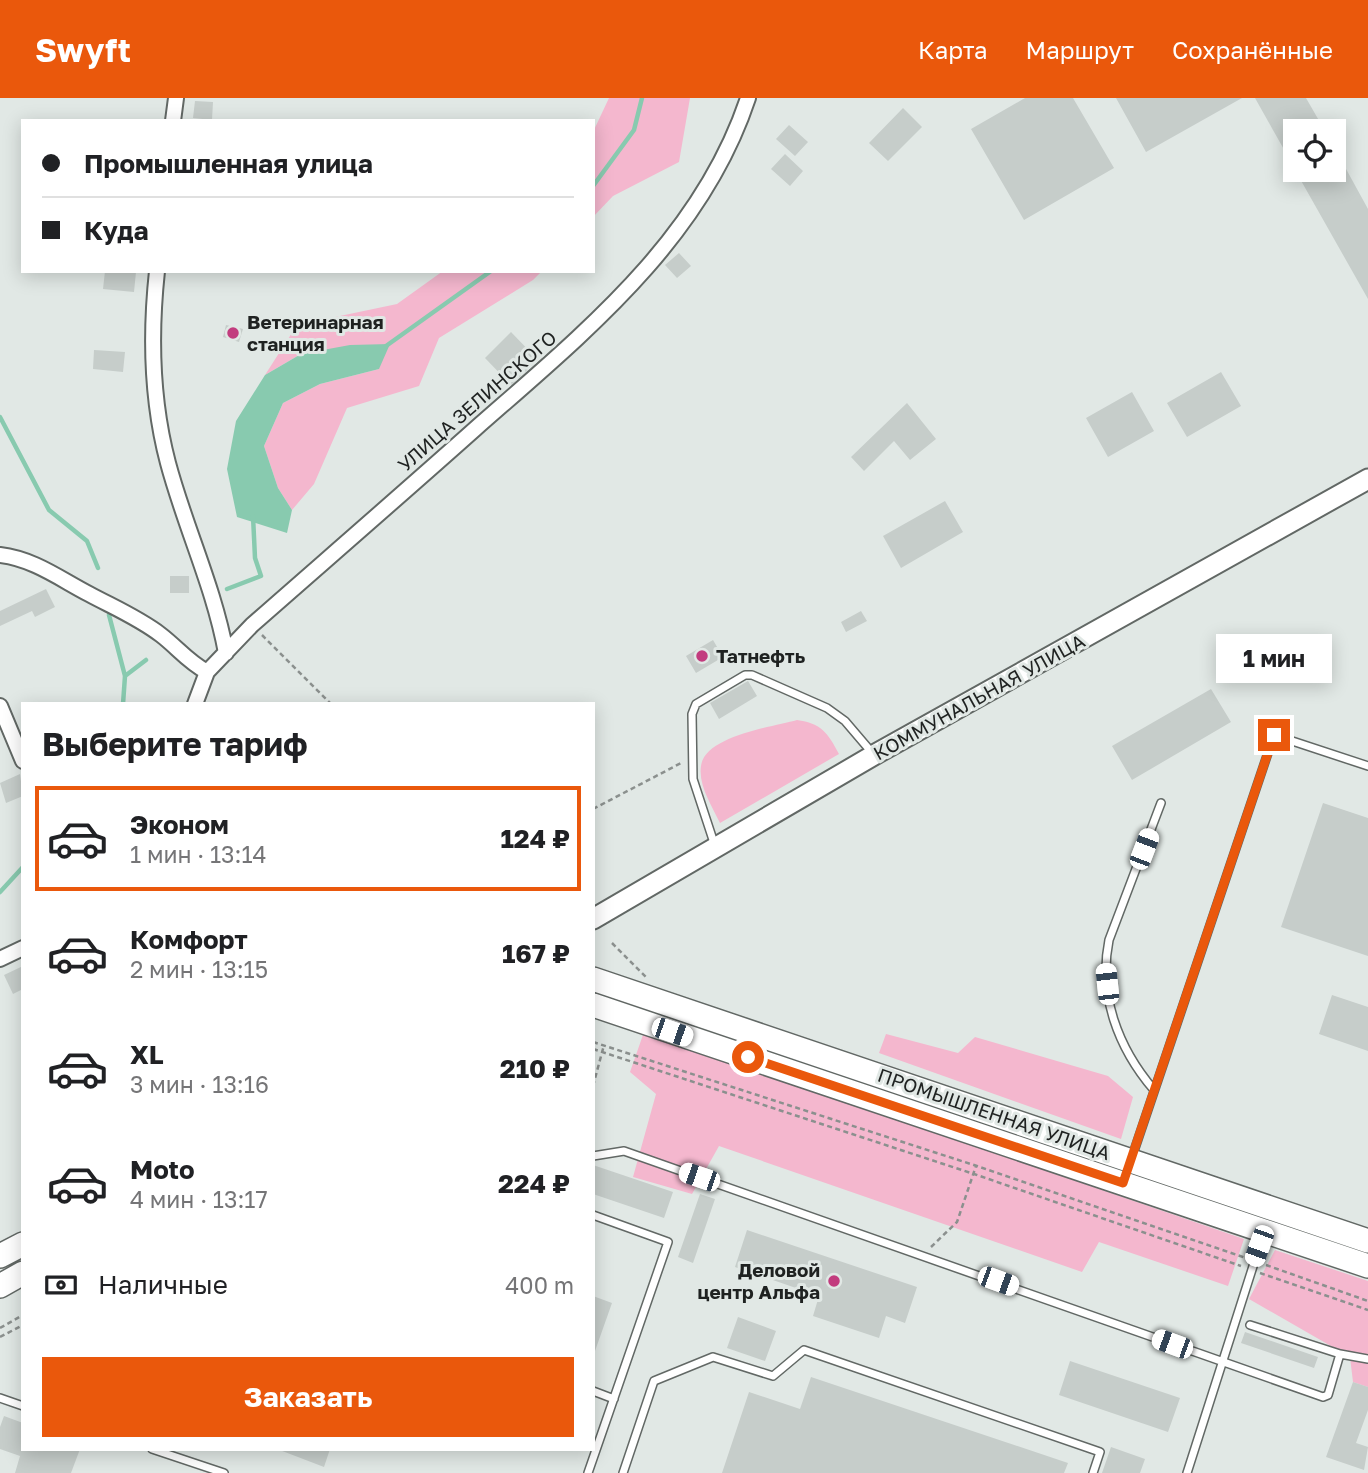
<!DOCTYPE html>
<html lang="ru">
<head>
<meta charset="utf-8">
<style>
  :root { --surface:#fff; --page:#f6f6f6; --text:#202124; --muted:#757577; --line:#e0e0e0; --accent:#ea580c }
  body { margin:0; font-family:"Golos Text",sans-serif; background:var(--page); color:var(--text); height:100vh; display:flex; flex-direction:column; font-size:26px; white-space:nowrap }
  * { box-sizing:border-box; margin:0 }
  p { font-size:23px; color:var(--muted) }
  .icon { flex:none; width:38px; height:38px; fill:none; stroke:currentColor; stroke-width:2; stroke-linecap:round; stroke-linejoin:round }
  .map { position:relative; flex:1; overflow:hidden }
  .sheet { position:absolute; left:21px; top:604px; width:574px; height:749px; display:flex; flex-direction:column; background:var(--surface); border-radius:0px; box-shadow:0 4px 18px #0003 }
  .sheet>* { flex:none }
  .hud { position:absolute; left:21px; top:21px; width:574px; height:154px; border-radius:0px; box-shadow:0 4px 18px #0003; display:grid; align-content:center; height:154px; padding:0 21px; background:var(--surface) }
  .buttons { position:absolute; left:1283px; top:21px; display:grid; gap:14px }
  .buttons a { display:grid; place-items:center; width:63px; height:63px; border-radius:0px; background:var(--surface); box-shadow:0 4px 18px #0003; font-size:35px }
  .end { position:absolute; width:32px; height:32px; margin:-16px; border:9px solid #ea580c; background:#fff; box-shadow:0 0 0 4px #fff }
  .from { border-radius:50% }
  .bubble { position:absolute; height:49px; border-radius:0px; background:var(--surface); box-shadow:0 4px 18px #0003; font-size:23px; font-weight:700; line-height:49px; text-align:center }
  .car { position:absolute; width:21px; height:42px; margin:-21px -10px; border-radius:9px; box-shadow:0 0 5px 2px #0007; background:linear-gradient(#fff 24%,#345 0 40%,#fff 0 76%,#345 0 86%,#fff 0) }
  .hud b { display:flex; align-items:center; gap:24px; height:66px; font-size:26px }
  .hud b+b { border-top:2px solid var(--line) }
  .hud i { width:18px; height:18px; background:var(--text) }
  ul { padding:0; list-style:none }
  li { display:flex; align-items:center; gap:21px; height:105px; margin:0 14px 10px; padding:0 7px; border:4px solid transparent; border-radius:0px }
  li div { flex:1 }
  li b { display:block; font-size:26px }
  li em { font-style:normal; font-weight:700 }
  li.active { border-color:var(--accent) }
  li>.icon { width:63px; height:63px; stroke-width:1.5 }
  h2 { padding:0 21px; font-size:32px; line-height:84px }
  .pay { display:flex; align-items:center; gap:18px; height:77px; padding:0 21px; font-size:26px }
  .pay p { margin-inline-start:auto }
  .cta { display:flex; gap:14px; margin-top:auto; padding:14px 21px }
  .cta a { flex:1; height:80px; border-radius:0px; background:var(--accent); color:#fff; font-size:28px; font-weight:700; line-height:80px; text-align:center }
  header { display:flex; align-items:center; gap:42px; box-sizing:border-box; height:98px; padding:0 35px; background:var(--accent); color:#fff }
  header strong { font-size:33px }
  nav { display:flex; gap:38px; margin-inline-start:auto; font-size:24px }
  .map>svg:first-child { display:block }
</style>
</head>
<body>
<header>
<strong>Swyft</strong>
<nav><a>Карта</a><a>Маршрут</a><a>Сохранённые</a></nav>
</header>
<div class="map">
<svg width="1368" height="1375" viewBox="0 0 1368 1375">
  <rect width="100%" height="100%" fill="#e1e8e5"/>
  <path fill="#f4b7ce" d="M 609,0 L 690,0 L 679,64 L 613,98 L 593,119 L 593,34 Z
    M 443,173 L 542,173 L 533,182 L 439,240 L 419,288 L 347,310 L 314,386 L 292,412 L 278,390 L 264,348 L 283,305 L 320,286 L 379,271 L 301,256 L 265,277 L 297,227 L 397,206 Z
    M 797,622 C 821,625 828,635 839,656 L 720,725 C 712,708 698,687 701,668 C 705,638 772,629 797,622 Z
    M 593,890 L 1083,1055 L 1080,1063 L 593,898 Z
    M 644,934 L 1244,1141 L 1228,1188 L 1099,1144 L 1082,1174 L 719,1048 L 692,1096 L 633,1079 L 656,996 L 630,974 Z
    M 886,936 L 958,955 L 975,939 L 1108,978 L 1133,999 L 1121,1041 L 879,955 Z
    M 1275,1152 L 1368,1183 L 1368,1289 L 1353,1284 L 1350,1259 L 1249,1201 Z"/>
  <path fill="#88caaf" d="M 390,246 L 379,271 L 320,286 L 283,305 L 264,348 L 278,390 L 292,412 L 287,435 L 237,419 L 227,371 L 236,323 L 265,277 L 301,256 L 350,247 Z"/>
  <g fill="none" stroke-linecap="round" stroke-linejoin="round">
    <path stroke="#88caaf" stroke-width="4.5" d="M 593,88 L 634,32 L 642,0
      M 386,248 L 491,173
      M 0,319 L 49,412 L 87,443 L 98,470
      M 227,491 L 261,478 L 255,460 L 253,418
      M 109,517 L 125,578 L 123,606
      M 125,578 L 146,562
      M 0,794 L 23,769"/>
  </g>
  <path fill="#c6cdca" d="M 1025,0 L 1073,0 L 1114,70 L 1024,122 L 971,31 Z
    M 1116,0 L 1242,0 L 1146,54 Z
    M 1255,0 L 1306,0 L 1325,33 L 1295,33 L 1295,71 Z
    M 195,3 L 213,4 L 212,22 L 193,20 Z
    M 903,10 L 922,29 L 888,63 L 869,45 Z
    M 789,27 L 808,44 L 795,58 L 776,41 Z
    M 1334,49 L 1368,111 L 1368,201 L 1295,72 L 1334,72 Z
    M 785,56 L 803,73 L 790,88 L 771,71 Z
    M 679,155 L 691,168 L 677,180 L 665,167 Z
    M 105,173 L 136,174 L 134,194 L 103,191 Z
    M 226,227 L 243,231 L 239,244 L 223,239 Z
    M 511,234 L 538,262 L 511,287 L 485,260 Z
    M 94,252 L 125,254 L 123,274 L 93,271 Z
    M 1221,274 L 1241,308 L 1187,339 L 1167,305 Z
    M 1132,294 L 1154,333 L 1108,359 L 1086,320 Z
    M 907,305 L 936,341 L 910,362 L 894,343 L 864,373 L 851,359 Z
    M 945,403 L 963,434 L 901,470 L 883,438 Z
    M 170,478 L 189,478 L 189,495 L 170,495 Z
    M 46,491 L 55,509 L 35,519 L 32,513 L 0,528 L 0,513 Z
    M 861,513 L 867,523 L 846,534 L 841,524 Z
    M 713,542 L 723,559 L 696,575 L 686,558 Z
    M 748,583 L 757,598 L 719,621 L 710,605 Z
    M 1211,591 L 1231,624 L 1132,682 L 1112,648 Z
    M 20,676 L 23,698 L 6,705 L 0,685 Z
    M 1323,705 L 1368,720 L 1368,858 L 1281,829 Z
    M 23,868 L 23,891 L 13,896 L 4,877 Z
    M 1332,897 L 1368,909 L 1368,953 L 1319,936 Z
    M 593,1067 L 673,1094 L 664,1120 L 593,1096 Z
    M 700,1096 L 715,1101 L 693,1165 L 678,1159 Z
    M 747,1132 L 917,1189 L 905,1225 L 886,1218 L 879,1240 L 813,1218 L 819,1198 L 735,1169 Z
    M 593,1198 L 612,1205 L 595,1253 L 593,1252 Z
    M 738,1219 L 776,1233 L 765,1263 L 727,1250 Z
    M 1245,1234 L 1318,1259 L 1314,1270 L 1241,1245 Z
    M 1070,1263 L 1180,1300 L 1168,1334 L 1059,1297 Z
    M 811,1279 L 1068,1365 L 1064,1375 L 722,1375 L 749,1294 L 800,1311 Z
    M 1353,1284 L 1368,1289 L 1368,1312 L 1356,1345 L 1368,1349 L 1364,1372 L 1326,1359 Z
    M 4,1318 L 23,1325 L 23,1351 L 80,1351 L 71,1375 L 15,1375 L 20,1358 L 0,1351 L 0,1329 Z
    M 1111,1349 L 1145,1361 L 1140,1375 L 1102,1375 Z
    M 277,1351 L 330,1351 L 324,1369 Z"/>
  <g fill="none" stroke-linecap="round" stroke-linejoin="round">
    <defs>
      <path id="lane" d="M 715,748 L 693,681 L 692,616 L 696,606 L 745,577 L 752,577 L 827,610 L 845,623 L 874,657
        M 1154,992 C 1118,950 1098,897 1109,842 L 1161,705
        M 593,1058 L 624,1053 L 1323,1299 L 1328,1297 L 1340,1256 L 1368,1261
        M 1132,1059 L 1274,637 L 1368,668
        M 1250,1227 L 1340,1256
        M 593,1293 L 614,1301
        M 0,1300 L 23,1308
        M 152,1351 L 224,1375
        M 588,1375 L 668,1144 L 593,1117
        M 623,1375 L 654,1283 L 713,1259 L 773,1278 L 804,1252 L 1100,1354 L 1093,1375
        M 1187,1375 L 1263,1137"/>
      <path id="street" d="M 173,23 L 176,0
        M 157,173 C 150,238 151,301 168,365 C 185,429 214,489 226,555
        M 0,457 C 34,461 60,481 89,496 C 113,509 139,520 161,537 C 178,550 187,563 207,574
        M 195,606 L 207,574 L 252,527 C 326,462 401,397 475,331 C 584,235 701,142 748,0
        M 0,608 L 23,663
        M 0,861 L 23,850"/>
      <path id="secondary" d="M 593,821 L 874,657 L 1368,381"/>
      <path id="primary" d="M 593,881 L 1368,1143
        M 593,907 L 1368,1168
        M 0,1158 L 23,1146
        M 0,1188 L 23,1175"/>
    </defs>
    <use href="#lane" stroke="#626865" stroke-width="10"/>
    <use href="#street" stroke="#626865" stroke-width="18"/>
    <use href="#secondary" stroke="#626865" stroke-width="23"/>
    <use href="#primary" stroke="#626865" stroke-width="26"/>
    <path stroke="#8b908e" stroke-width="2.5" stroke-dasharray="5 3.5" stroke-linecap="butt" d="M 262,537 L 331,606
      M 593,711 L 683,664
      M 612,845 L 646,879
      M 593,944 L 977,1068 L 1246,1160
      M 593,951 L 974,1076 L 1241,1168
      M 593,988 L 604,947
      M 931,1149 L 957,1124 L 976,1068
      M 1266,1167 L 1368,1203
      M 1260,1175 L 1368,1212
      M 0,1230 L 23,1217
      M 0,1239 L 23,1227"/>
    <use href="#lane" stroke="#fff" stroke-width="7"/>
    <use href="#street" stroke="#fff" stroke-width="14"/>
    <use href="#secondary" stroke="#fff" stroke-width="19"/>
    <use href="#primary" stroke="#fff" stroke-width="23"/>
  </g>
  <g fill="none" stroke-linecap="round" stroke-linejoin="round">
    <path stroke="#ea580c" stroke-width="9" d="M 748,959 L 1123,1085 L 1274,637"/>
  </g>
  <g fill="#c23c7e" stroke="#e1e8e5" stroke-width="2.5">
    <circle cx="233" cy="235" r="7"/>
    <circle cx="702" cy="558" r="7"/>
    <circle cx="834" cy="1183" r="7"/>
  </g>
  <g text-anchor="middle" stroke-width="6" stroke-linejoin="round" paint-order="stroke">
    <g font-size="19" font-weight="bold" fill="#1f2221" stroke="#e1e8e5" text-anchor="start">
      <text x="247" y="231">Ветеринарная<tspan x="247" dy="22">станция</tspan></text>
      <text x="716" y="565">Татнефть</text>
      <text x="820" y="1179" text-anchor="end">Деловой<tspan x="820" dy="22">центр Альфа</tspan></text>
    </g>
    <g font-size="19" fill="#1f2221" stroke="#e1e8e5">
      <text transform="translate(477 303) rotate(-41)" y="7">УЛИЦА ЗЕЛИНСКОГО</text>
      <text transform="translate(979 599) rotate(-29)" y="7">КОММУНАЛЬНАЯ УЛИЦА</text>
      <text transform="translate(994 1016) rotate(19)" y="7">ПРОМЫШЛЕННАЯ УЛИЦА</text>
    </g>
  </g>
</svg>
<div class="buttons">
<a><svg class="icon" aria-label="locate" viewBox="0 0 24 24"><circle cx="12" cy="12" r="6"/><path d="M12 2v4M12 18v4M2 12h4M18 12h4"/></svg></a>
</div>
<i class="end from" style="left:748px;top:959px"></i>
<i class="end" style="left:1274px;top:637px"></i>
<div class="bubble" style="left:1216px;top:536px;width:116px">1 мин</div>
<i class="car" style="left:1144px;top:751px;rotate:21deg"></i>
<i class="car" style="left:1107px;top:886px;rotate:354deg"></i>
<i class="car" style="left:672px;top:934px;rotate:109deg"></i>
<i class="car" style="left:699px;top:1079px;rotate:289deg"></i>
<i class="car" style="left:1259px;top:1148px;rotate:200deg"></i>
<i class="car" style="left:998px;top:1183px;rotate:110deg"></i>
<i class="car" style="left:1172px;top:1246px;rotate:290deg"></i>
<div class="hud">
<b><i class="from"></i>Промышленная улица</b>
<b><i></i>Куда</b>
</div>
<section class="sheet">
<h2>Выберите тариф</h2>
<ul>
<li class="active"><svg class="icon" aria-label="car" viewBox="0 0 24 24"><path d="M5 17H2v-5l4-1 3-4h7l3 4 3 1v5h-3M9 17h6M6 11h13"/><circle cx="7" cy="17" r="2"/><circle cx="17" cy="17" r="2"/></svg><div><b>Эконом</b><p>1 мин · 13:14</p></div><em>124 ₽</em></li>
<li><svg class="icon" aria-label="car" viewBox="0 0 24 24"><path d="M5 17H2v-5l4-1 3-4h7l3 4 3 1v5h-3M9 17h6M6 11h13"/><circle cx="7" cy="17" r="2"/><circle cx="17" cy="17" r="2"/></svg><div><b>Комфорт</b><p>2 мин · 13:15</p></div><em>167 ₽</em></li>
<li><svg class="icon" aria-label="car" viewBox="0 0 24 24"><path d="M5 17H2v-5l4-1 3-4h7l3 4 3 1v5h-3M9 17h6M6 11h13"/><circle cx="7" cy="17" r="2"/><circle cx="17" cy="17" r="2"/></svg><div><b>XL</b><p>3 мин · 13:16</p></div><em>210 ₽</em></li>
<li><svg class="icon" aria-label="car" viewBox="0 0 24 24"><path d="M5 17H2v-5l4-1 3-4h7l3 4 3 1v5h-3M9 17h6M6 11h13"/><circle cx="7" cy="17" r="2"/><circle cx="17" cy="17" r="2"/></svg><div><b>Moto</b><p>4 мин · 13:17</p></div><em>224 ₽</em></li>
</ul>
<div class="pay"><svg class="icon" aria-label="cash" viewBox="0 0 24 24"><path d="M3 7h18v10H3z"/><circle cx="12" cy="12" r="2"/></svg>Наличные<p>400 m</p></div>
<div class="cta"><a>Заказать</a></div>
</section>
</div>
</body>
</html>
